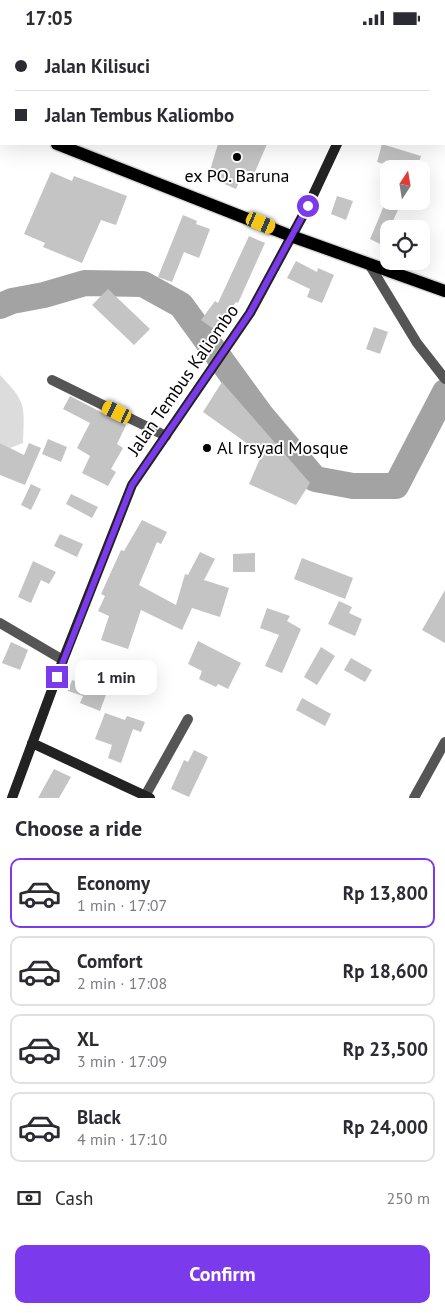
<!DOCTYPE html>
<html lang="en">
<head>
<meta charset="utf-8">
<style>
  :root { --surface:#fff; --page:#f2f2f3; --text:#2b2b33; --muted:#7c7c81; --line:#e1e1e2; --accent:#7c3aed }
  body { margin:0; font-family:"PT Sans",sans-serif; background:var(--page); color:var(--text); height:100vh; display:flex; flex-direction:column; font-size:19px; white-space:nowrap }
  * { box-sizing:border-box; margin:0 }
  p { font-size:16px; color:var(--muted) }
  .icon { flex:none; width:28px; height:28px; fill:none; stroke:currentColor; stroke-width:2; stroke-linecap:round; stroke-linejoin:round }
  .map { position:relative; height:763px; overflow:hidden }
  .panel { display:flex; flex-direction:column; background:var(--surface); flex:1 }
  .panel>* { flex:none }
  .guide { position:absolute; left:0px; top:0px; width:445px; height:110px; box-shadow:0 5px 20px #0002; display:grid; align-content:center; height:110px; padding:0 15px; background:var(--surface) }
  .needle { width:32px; rotate:12deg }
  .buttons { position:absolute; left:380px; top:125px; display:grid; gap:10px }
  .buttons a { display:grid; place-items:center; width:50px; height:50px; border-radius:10px; background:var(--surface); box-shadow:0 5px 20px #0002; font-size:25px }
  .end { position:absolute; width:22px; height:22px; margin:-11px; border:6px solid #7c3aed; background:#fff; box-shadow:0 0 0 2px #fff }
  .from { border-radius:50% }
  .bubble { position:absolute; height:35px; border-radius:10px; background:var(--surface); box-shadow:0 5px 20px #0002; font-size:16px; font-weight:700; line-height:35px; text-align:center }
  .car { position:absolute; width:15px; height:30px; margin:-15px -8px; border-radius:6px; box-shadow:0 0 4px 1px #0007; background:linear-gradient(#f5c518 24%,#345 0 40%,#f5c518 0 76%,#345 0 86%,#f5c518 0) }
  .guide b { display:flex; align-items:center; gap:18px; height:48px; font-size:19px }
  .guide b+b { border-top:1px solid var(--line) }
  .guide i { width:12px; height:12px; background:var(--text) }
  ul { padding:0; list-style:none }
  li { display:flex; align-items:center; gap:15px; height:70px; margin:0 10px 8px; padding:0 5px; border:2px solid var(--line); border-radius:10px }
  li div { flex:1 }
  li b { display:block; font-size:19px }
  li em { font-style:normal; font-weight:700 }
  li.active { border-color:var(--accent) }
  li>.icon { width:45px; height:45px; stroke-width:1.5 }
  h2 { padding:0 15px; font-size:22px; line-height:60px }
  .pay { display:flex; align-items:center; gap:12px; height:55px; padding:0 15px; font-size:19px }
  .pay p { margin-inline-start:auto }
  .primary-button { display:flex; gap:10px; margin-top:auto; padding:10px 15px }
  .primary-button a { flex:1; height:58px; border-radius:10px; background:var(--accent); color:#fff; font-size:20px; font-weight:700; line-height:58px; text-align:center }
  .status { display:flex; justify-content:space-between; align-items:center; height:35px; padding:0 25px; background:var(--surface); direction:ltr }
  .status svg { height:14px; fill:currentColor }
  .map>svg:first-child { display:block }
</style>
</head>
<body>
<div class="status"><b>17:05</b><svg viewBox="0 0 49 12"><path d="M0 12V9h3v3zM5 12V6h3v6zM10 12V3h3v9zM15 12V0h3v12zM26 1h20v11H26zM47 4h2v5h-2z"/></svg></div>
<div class="map">
<svg width="445" height="763" viewBox="0 0 445 763">
  <rect width="100%" height="100%" fill="#fff"/>
  <path fill="#dcdcdc" d="M 0,340 C 27,368 24,370 23,408 L 10,413 L 0,408 Z"/>
  <g fill="none" stroke-linecap="round" stroke-linejoin="round">
    <path stroke="#a3a3a3" stroke-width="26" d="M 0,271 L 12,266 L 44,260 L 85,248 L 143,249 L 181,270 L 261,380 L 315,444 L 353,451 L 396,451 L 445,357"/>
  </g>
  <path fill="#c4c4c4" d="M 218,109 L 267,109 L 255,137 L 244,136 L 236,154 L 208,142 Z
    M 382,109 L 421,121 L 417,134 L 401,134 L 377,127 Z
    M 51,137 L 72,146 L 74,141 L 127,161 L 116,190 L 101,185 L 82,228 L 43,212 L 45,208 L 24,199 Z
    M 337,161 L 353,166 L 346,185 L 331,179 Z
    M 386,166 L 402,166 L 382,210 L 370,204 Z
    M 183,180 L 197,186 L 196,189 L 210,194 L 199,223 L 184,217 L 172,247 L 158,242 Z
    M 249,201 L 265,208 L 238,268 L 236,267 L 215,295 L 201,285 L 215,266 L 218,268 Z
    M 296,226 L 317,237 L 318,233 L 334,240 L 322,268 L 307,262 L 310,254 L 287,243 Z
    M 108,254 L 150,294 L 134,310 L 92,270 Z
    M 374,292 L 388,297 L 380,319 L 366,314 Z
    M 222,347 L 310,448 L 296,470 L 249,449 L 262,419 L 203,377 Z
    M 70,361 L 126,390 L 117,409 L 123,413 L 111,434 L 116,437 L 108,451 L 82,438 L 90,421 L 77,413 L 90,388 L 63,374 Z
    M 48,404 L 67,412 L 61,427 L 42,419 Z
    M 0,408 L 24,420 L 29,408 L 41,413 L 25,450 L 0,440 Z
    M 31,449 L 41,454 L 31,475 L 21,470 Z
    M 71,459 L 98,472 L 92,483 L 66,469 Z
    M 142,485 L 167,497 L 161,509 L 157,507 L 139,550 L 176,570 L 185,539 L 188,540 L 200,517 L 215,524 L 204,545 L 229,553 L 220,582 L 192,573 L 182,595 L 141,575 L 128,614 L 101,605 L 109,581 L 98,576 L 105,561 L 101,559 L 121,515 L 124,516 Z
    M 60,499 L 83,509 L 77,522 L 54,511 Z
    M 255,518 L 255,537 L 233,537 L 233,519 Z
    M 302,523 L 353,543 L 345,564 L 294,544 Z
    M 33,526 L 56,537 L 49,549 L 41,545 L 31,568 L 18,562 Z
    M 445,555 L 445,608 L 422,595 Z
    M 339,566 L 352,572 L 349,578 L 362,584 L 355,601 L 328,589 Z
    M 267,573 L 290,581 L 287,586 L 301,594 L 282,638 L 265,631 L 279,600 L 260,593 Z
    M 198,606 L 241,628 L 228,654 L 218,649 L 216,652 L 199,644 L 202,636 L 188,629 Z
    M 11,607 L 28,615 L 20,635 L 2,628 Z
    M 321,612 L 335,621 L 317,650 L 304,642 Z
    M 351,623 L 372,635 L 365,647 L 344,635 Z
    M 72,645 L 107,657 L 100,676 L 80,668 L 83,661 L 68,656 Z
    M 302,663 L 331,679 L 325,691 L 296,675 Z
    M 105,678 L 125,685 L 127,681 L 145,687 L 141,697 L 133,694 L 121,728 L 108,723 L 112,710 L 95,704 Z
    M 194,715 L 208,722 L 189,762 L 171,754 L 184,725 L 188,727 Z
    M 54,734 L 71,742 L 59,763 L 38,763 Z"/>
  <g fill="none" stroke-linecap="round" stroke-linejoin="round">
    <defs>
      <path id="primary" d="M 0,87 L 1,87
        M 57,109 L 291,201 L 445,256"/>
    </defs>
    <use href="#primary" stroke="#dbdbdb" stroke-width="15"/>
    <path stroke="#555" stroke-width="10" d="M 296,0 L 299,1
      M 369,229 L 417,308 L 445,344
      M 52,345 L 166,401
      M 0,588 L 63,625
      M 145,761 L 188,684
      M 414,763 L 445,707"/>
    <path stroke="#222" stroke-width="10" d="M 26,1 L 26,0
      M 388,1 L 388,0
      M 0,59 L 1,56
      M 32,708 L 150,763
      M 12,763 L 63,625 L 132,450 L 250,278 L 308,171 L 337,109"/>
    <use href="#primary" stroke="#000" stroke-width="12"/>
  </g>
  <g fill="none" stroke-linecap="round" stroke-linejoin="round">
    <path stroke="#7c3aed" stroke-width="6" d="M 57,642 L 132,450 L 250,278 L 308,171"/>
  </g>
  <g fill="#000" stroke="#fff" stroke-width="2">
    <circle cx="237" cy="122" r="5"/>
    <circle cx="207" cy="413" r="5"/>
  </g>
  <g text-anchor="middle" stroke-width="4" stroke-linejoin="round" paint-order="stroke">
    <g font-size="18" fill="#000" stroke="#fff">
      <text x="237" y="147">ex PO. Baruna</text>
      <text x="217" y="419" text-anchor="start">Al Irsyad Mosque</text>
    </g>
    <g font-size="18" fill="#000" stroke="#fff">
      <text transform="translate(183 345) rotate(-55)" y="6">Jalan Tembus Kaliombo</text>
    </g>
  </g>
</svg>
<div class="buttons">
<a><svg class="needle" viewBox="-14 -14 28 28"><path d="M0-13l5 13h-10z" fill="#e53935"/><path d="M0 13l5-13h-10z" fill="#7c7c81"/></svg></a>
<a><svg class="icon" aria-label="locate" viewBox="0 0 24 24"><circle cx="12" cy="12" r="6"/><path d="M12 2v4M12 18v4M2 12h4M18 12h4"/></svg></a>
</div>
<i class="end from" style="left:308px;top:171px"></i>
<i class="end" style="left:57px;top:642px"></i>
<div class="bubble" style="left:75px;top:625px;width:82px">1 min</div>
<i class="car" style="left:261px;top:188px;rotate:113deg"></i>
<i class="car" style="left:117px;top:377px;rotate:296deg"></i>
<div class="guide">
<b><i class="from"></i>Jalan Kilisuci</b>
<b><i></i>Jalan Tembus Kaliombo</b>
</div>
</div>
<section class="panel">
<h2>Choose a ride</h2>
<ul>
<li class="active"><svg class="icon" aria-label="car" viewBox="0 0 24 24"><path d="M5 17H2v-5l4-1 3-4h7l3 4 3 1v5h-3M9 17h6M6 11h13"/><circle cx="7" cy="17" r="2"/><circle cx="17" cy="17" r="2"/></svg><div><b>Economy</b><p>1 min · 17:07</p></div><em>Rp 13,800</em></li>
<li><svg class="icon" aria-label="car" viewBox="0 0 24 24"><path d="M5 17H2v-5l4-1 3-4h7l3 4 3 1v5h-3M9 17h6M6 11h13"/><circle cx="7" cy="17" r="2"/><circle cx="17" cy="17" r="2"/></svg><div><b>Comfort</b><p>2 min · 17:08</p></div><em>Rp 18,600</em></li>
<li><svg class="icon" aria-label="car" viewBox="0 0 24 24"><path d="M5 17H2v-5l4-1 3-4h7l3 4 3 1v5h-3M9 17h6M6 11h13"/><circle cx="7" cy="17" r="2"/><circle cx="17" cy="17" r="2"/></svg><div><b>XL</b><p>3 min · 17:09</p></div><em>Rp 23,500</em></li>
<li><svg class="icon" aria-label="car" viewBox="0 0 24 24"><path d="M5 17H2v-5l4-1 3-4h7l3 4 3 1v5h-3M9 17h6M6 11h13"/><circle cx="7" cy="17" r="2"/><circle cx="17" cy="17" r="2"/></svg><div><b>Black</b><p>4 min · 17:10</p></div><em>Rp 24,000</em></li>
</ul>
<div class="pay"><svg class="icon" aria-label="cash" viewBox="0 0 24 24"><path d="M3 7h18v10H3z"/><circle cx="12" cy="12" r="2"/></svg>Cash<p>250 m</p></div>
<div class="primary-button"><a>Confirm</a></div>
</section>
</body>
</html>
